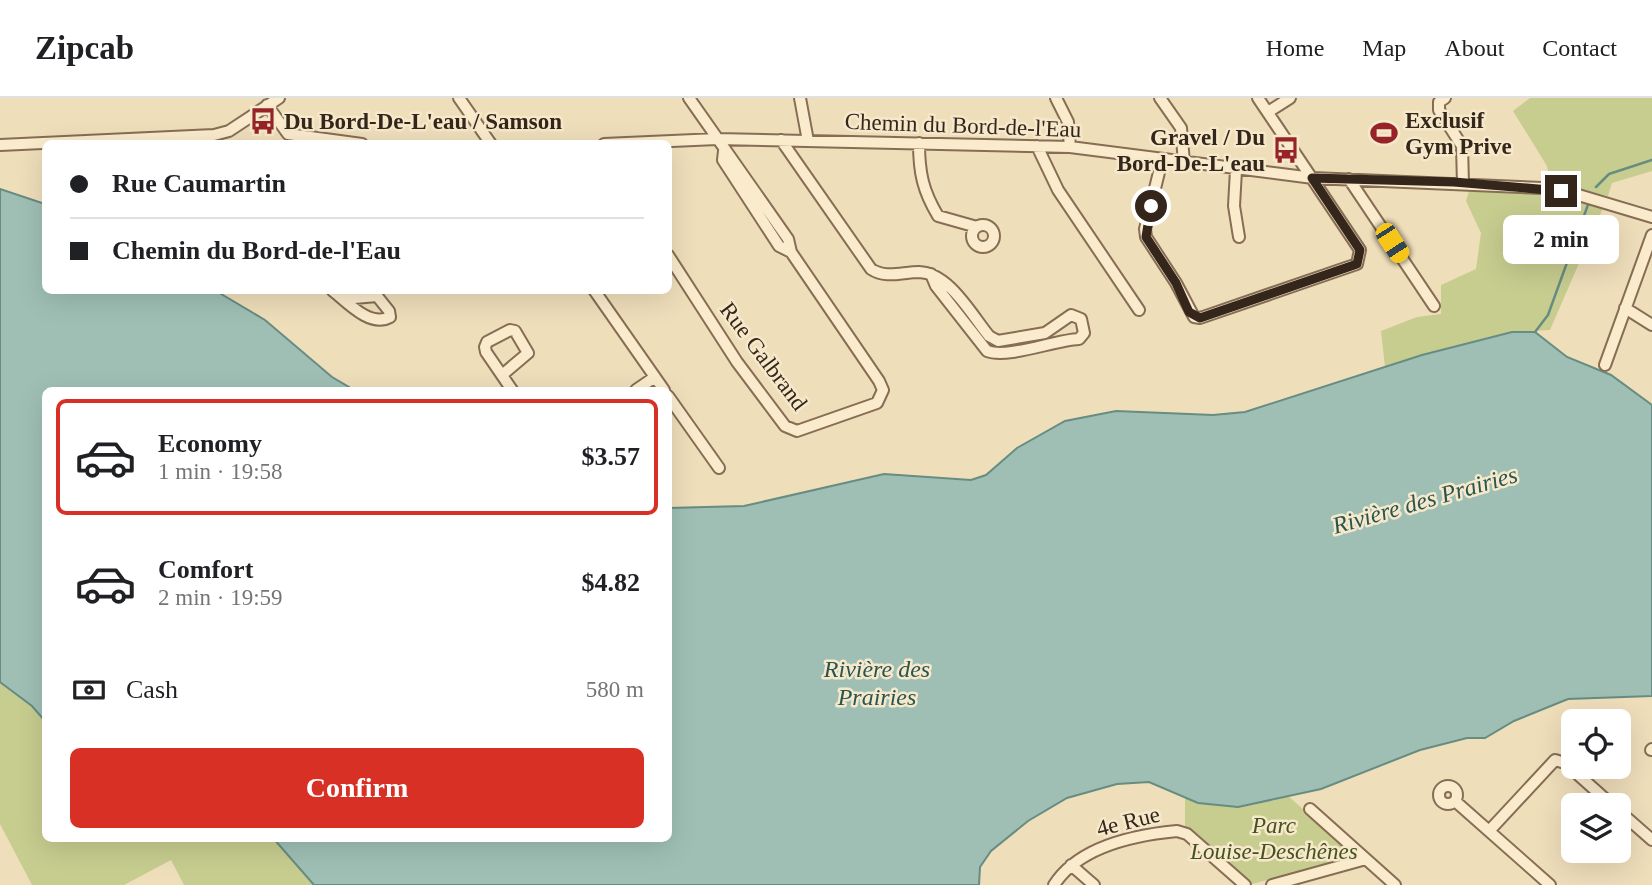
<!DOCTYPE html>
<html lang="en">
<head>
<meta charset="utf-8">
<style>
  :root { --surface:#fff; --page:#f2f2f2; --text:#202124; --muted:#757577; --line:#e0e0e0; --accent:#d93025 }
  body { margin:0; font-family:"Times New Roman",serif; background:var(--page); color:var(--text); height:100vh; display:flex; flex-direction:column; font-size:26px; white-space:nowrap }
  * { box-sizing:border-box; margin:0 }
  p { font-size:23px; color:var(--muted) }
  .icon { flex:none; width:38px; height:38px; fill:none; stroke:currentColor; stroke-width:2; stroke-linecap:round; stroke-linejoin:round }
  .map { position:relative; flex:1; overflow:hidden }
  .details { position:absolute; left:42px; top:289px; width:630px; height:455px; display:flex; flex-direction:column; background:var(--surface); border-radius:10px; box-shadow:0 7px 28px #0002 }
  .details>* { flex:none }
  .guide { position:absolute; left:42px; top:42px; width:630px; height:154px; border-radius:10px; box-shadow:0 7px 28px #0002; display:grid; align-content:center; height:154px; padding:0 28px; background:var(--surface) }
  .buttons { position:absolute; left:1561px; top:611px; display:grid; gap:14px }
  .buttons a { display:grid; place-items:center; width:70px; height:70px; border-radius:10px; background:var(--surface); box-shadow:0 7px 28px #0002; font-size:35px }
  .end { position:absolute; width:32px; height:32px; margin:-16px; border:9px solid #34261a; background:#fff; box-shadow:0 0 0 4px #fff }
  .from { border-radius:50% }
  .bubble { position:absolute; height:49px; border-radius:10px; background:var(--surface); box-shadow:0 7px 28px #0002; font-size:23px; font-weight:700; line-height:49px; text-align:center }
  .car { position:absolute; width:21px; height:42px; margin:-21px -10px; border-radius:9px; box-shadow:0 0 5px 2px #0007; background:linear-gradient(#f5c518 24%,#345 0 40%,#f5c518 0 76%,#345 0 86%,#f5c518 0) }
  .guide b { display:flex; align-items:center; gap:24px; height:66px; font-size:26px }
  .guide b+b { border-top:2px solid var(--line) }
  .guide i { width:18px; height:18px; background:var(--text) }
  ul { padding:12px 0 0; list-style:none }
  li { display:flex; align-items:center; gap:21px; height:116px; margin:0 14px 10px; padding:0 14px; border:4px solid transparent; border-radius:10px }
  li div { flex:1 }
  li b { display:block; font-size:26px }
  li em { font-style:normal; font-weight:700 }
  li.active { border-color:var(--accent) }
  li>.icon { width:63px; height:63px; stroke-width:1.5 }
  .pay { display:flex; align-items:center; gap:18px; height:77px; padding:0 28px; font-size:26px }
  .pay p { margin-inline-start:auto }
  .action { display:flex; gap:14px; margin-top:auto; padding:14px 28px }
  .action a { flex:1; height:80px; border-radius:10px; background:var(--accent); color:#fff; font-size:28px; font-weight:700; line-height:80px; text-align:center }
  header { display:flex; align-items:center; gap:42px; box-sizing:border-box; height:98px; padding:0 35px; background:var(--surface); border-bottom:2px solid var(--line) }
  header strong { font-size:33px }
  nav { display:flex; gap:38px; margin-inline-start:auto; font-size:24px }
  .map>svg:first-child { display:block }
</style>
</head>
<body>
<header>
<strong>Zipcab</strong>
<nav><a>Home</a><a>Map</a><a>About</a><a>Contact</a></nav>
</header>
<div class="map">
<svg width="1652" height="787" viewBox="0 0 1652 787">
  <rect width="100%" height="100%" fill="#efdeba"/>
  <path fill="#c7cc8f" d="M 1530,0 L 1652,0 L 1652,73 L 1612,85 L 1608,98 L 1550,86 L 1547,68 L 1513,13 Z
    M 1469,93 L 1549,96 L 1603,110 L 1550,232 L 1512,234 L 1385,269 L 1381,233 L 1417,219 L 1441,216 L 1441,187 L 1476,171 L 1481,135 L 1466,103 Z
    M 0,531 L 45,553 L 46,740 L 360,740 L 418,787 L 184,787 L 171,762 L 124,787 L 32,787 L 0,726 Z
    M 1287,697 L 1349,752 L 1348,761 L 1252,786 L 1185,730 L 1185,699 C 1223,715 1249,705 1287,697 Z"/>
  <path fill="#9fbfb5" stroke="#678c82" stroke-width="2" d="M 0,91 L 45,106 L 46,192 L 216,193 L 265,222 L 332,279 L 354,292 L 46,292 L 45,623 L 32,608 L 0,584 Z
    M 1512,234 L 1535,234 L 1567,259 L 1611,277 L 1652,307 L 1652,598 L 1568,601 L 1514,623 L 1485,640 L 1467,640 L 1420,652 L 1321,691 L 1238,709 L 1198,705 L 1149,684 L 1117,686 L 1067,700 L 1028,723 L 991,753 L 980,769 L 979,787 L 314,787 L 273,740 L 668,740 L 669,410 L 744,408 L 884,376 L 971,382 L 986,377 L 1017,350 L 1065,323 L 1116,313 L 1213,317 L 1245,314 L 1422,257 Z"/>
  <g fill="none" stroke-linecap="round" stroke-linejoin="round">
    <path stroke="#678c82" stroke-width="2.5" d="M 1596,89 L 1609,76 L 1652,62
      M 1535,234 L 1548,217 L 1589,104"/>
    <defs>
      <path id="minor" d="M 459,0 L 491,46
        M 800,0 L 808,43
        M 1056,0 L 1068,24 L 1070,49
        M 1160,0 L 1181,30 L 1184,64
        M 1445,0 L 1439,4 L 1439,12 L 1462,48 L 1463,86
        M 267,7 L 288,36 L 362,46
        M 1268,14 L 1290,0
        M 781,42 L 871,171 C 886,181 902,174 919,174 C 949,175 971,216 989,238 L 998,243 L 1045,235 L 1071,217 L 1081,221 L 1084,235 L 1079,241 C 1054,242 1008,261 987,253 L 936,188 L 931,176
        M 919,45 C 919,75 923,93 938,118 L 977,129
        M 604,46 L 717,41 L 1070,49 L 1313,80 L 1542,90 L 1575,96 L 1652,119
        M 0,47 L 214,37 L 229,33 L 279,0
        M 1037,48 L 1058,92 L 1139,212
        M 724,53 L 723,62 L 779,148 L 791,154
        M 1162,62 L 1145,131 L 1146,139 L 1176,185 L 1194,219 L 1200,220 L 1357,166 L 1360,152 L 1258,0
        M 1236,72 L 1234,108 L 1239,139
        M 1349,81 L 1434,208
        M972 138a11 11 0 1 1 22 0a11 11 0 1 1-22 0Z
        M 668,157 L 737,264 L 785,328 L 797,333 L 877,305 L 883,292 L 879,283 L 791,154 L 788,141 L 689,0
        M 332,192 C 347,204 370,230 390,219 L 389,213 L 377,198 L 343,201
        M 594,192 L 664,292
        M 1625,210 L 1652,227
        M 1605,267 L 1652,137
        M 502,277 L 528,255 L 515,233 L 510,232 L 487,244 L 485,249 L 486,254 L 512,292
        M 636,292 L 655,279
        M 668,298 L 719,370
        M 1651,652 L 1652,651
        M1439 697a9 9 0 1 1 18 0a9 9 0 1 1-18 0Z
        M 1455,703 L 1550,787
        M 1310,711 L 1395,787
        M 1619,713 L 1652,742
        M 1489,733 L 1555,662 L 1565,665 L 1612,707
        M 1071,767 L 1094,787
        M 1054,787 C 1079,748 1134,737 1177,733 L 1187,736 L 1245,787
        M 1272,787 L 1366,761"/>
    </defs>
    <use href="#minor" stroke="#866d54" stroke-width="14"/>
    <use href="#minor" stroke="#faebcd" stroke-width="10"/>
  </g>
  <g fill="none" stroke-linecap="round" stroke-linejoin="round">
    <path stroke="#34261a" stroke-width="9" d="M 1151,108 L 1146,139 L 1176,185 L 1189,214 L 1200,220 L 1357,166 L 1360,152 L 1312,80 L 1454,84 L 1561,93"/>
  </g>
  <defs>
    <symbol id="bus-bare" viewBox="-9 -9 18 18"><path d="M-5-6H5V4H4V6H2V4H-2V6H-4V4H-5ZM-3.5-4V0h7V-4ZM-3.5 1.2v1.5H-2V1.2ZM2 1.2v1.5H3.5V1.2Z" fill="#962327" stroke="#f6e8ca" stroke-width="2.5" paint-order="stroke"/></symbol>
    <symbol id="stadium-bare" viewBox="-9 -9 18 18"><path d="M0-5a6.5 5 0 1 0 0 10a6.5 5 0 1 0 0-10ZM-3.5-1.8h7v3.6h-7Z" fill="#962327" stroke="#f6e8ca" stroke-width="2.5" paint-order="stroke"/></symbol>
  </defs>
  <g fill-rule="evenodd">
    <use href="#bus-bare" x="244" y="4" width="38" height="38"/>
    <use href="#stadium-bare" x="1365" y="16" width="38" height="38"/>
    <use href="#bus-bare" x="1267" y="33" width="38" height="38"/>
  </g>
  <g text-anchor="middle" stroke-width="5" stroke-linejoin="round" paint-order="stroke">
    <g font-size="23" font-weight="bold" fill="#34261a" stroke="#f6e8ca" text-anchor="start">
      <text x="1405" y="30">Exclusif<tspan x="1405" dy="26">Gym Prive</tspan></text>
      <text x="284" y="31">Du Bord-De-L'eau / Samson</text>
      <text x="1265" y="47" text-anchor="end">Gravel / Du<tspan x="1265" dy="26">Bord-De-L'eau</tspan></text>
    </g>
    <g font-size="23" fill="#34261a" stroke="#f6e8ca">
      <text transform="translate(963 27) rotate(2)" y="8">Chemin du Bord-de-l'Eau</text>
      <text transform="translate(764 258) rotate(53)" y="8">Rue Galbrand</text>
      <text transform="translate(1128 723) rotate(-14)" y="8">4e Rue</text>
    </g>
    <g font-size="23" font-style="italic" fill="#465120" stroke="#f6e8ca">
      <text x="1274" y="735">Parc<tspan x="1274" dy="26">Louise-Deschênes</tspan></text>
    </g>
    <g font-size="24" font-style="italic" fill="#285551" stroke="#f6e8ca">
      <text transform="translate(1425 402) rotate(-16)" y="8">Rivière des Prairies</text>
      <text x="877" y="579">Rivière des<tspan x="877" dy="28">Prairies</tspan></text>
    </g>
  </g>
</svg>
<div class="buttons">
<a><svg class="icon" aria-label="locate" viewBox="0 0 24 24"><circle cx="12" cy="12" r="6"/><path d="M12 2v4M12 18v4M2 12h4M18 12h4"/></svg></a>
<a><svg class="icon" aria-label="layers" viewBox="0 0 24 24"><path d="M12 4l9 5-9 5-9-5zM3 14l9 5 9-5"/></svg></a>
</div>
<i class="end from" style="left:1151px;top:108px"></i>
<i class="end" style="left:1561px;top:93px"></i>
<div class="bubble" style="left:1503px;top:117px;width:116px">2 min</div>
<i class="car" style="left:1392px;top:145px;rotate:147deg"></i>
<div class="guide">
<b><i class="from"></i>Rue Caumartin</b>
<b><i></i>Chemin du Bord-de-l'Eau</b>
</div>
<section class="details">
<ul>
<li class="active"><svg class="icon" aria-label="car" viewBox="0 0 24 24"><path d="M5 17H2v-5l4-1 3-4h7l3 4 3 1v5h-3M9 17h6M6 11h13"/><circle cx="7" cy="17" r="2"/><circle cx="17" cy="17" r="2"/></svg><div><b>Economy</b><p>1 min · 19:58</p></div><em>$3.57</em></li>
<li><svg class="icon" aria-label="car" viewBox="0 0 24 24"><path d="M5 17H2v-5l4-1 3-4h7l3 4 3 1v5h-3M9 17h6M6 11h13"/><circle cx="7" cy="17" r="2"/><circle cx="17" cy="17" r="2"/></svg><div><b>Comfort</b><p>2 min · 19:59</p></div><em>$4.82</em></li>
</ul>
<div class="pay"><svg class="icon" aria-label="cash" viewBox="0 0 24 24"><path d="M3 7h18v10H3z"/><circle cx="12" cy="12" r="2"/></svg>Cash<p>580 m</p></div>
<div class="action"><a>Confirm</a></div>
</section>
</div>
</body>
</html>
